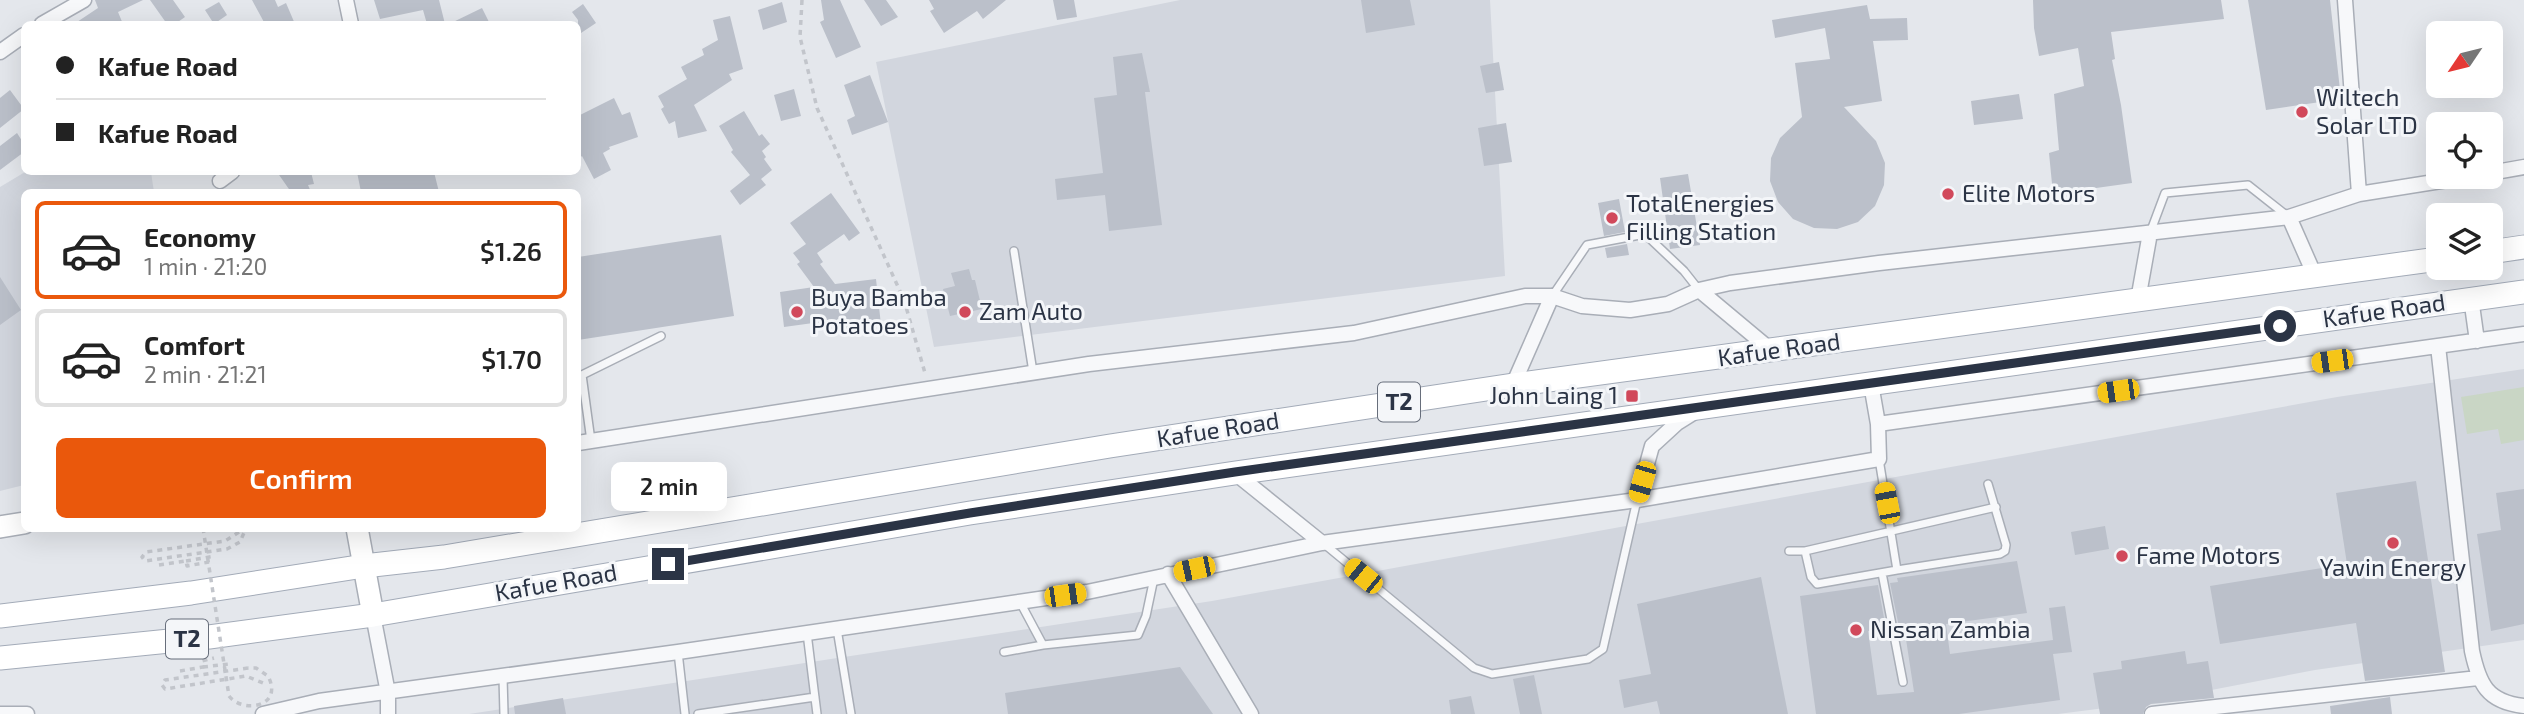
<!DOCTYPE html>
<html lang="en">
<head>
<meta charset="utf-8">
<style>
  :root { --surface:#fff; --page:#f6f6f6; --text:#222; --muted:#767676; --line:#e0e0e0; --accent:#ea580c }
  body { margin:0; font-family:"Exo 2",sans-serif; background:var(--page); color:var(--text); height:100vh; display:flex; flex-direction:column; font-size:26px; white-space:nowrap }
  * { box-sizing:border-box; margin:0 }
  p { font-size:23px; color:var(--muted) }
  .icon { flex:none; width:38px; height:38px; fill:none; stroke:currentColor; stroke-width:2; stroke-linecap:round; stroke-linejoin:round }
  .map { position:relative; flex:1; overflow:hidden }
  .drawer { position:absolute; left:21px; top:189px; width:560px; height:343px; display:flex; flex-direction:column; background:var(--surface); border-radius:10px; box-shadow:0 7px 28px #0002 }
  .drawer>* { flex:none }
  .banner { position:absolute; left:21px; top:21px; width:560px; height:154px; border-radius:10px; box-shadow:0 7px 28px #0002; display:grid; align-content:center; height:154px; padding:0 35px; background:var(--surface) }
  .needle { width:46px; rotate:235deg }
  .tools { position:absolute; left:2426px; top:21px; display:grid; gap:14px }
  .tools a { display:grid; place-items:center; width:77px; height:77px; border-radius:10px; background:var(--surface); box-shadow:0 7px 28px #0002; font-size:35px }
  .end { position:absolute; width:32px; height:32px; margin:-16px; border:9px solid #2b3445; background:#fff; box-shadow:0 0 0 4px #fff }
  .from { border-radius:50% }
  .bubble { position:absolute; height:49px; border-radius:10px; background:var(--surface); box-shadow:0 7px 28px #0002; font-size:23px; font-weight:600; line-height:49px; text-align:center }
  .car { position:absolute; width:21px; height:42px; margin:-21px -10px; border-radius:9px; box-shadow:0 0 5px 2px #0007; background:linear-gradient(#f5c518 24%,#345 0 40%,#f5c518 0 76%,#345 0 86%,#f5c518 0) }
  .banner b { display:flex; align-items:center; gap:24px; height:66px; font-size:26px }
  .banner b+b { border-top:2px solid var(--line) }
  .banner i { width:18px; height:18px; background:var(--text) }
  ul { padding:12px 0 0; list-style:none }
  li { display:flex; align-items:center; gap:21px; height:98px; margin:0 14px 10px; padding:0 21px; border:4px solid var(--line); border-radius:10px }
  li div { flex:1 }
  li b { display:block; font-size:26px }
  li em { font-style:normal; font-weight:600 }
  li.active { border-color:var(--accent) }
  li>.icon { width:63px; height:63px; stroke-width:1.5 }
  .primary-button { display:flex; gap:14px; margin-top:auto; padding:14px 35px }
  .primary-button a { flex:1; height:80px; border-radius:10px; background:var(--accent); color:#fff; font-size:28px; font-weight:600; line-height:80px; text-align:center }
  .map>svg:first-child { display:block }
</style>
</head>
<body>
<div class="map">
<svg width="2524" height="714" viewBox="0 0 2524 714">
  <rect width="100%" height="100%" fill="#e4e7ec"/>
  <path fill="#d2d6de" d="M 1180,0 L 1490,0 L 1505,276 L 934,347 L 876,62 Z
    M 25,172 L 151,172 L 154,192 L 24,192 L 24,485 L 0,491 L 0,187 Z
    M 2524,369 L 2524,640 L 2315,670 L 2144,703 L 2058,714 L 469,714 L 1212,601 L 2337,397 Z"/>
  <path fill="#c9d6c5" d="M 2524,387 L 2524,440 L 2501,444 L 2498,429 L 2467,434 L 2461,397 Z"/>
  <path fill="#bbc0ca" d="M 95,0 L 143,0 L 118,12 L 123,24 L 74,24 L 98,8 Z
    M 150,0 L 173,0 L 185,17 L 175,24 L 167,24 Z
    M 252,0 L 275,0 L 278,7 L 286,3 L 295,24 L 265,24 Z
    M 374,0 L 439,0 L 445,24 L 427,24 L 423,10 L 380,19 Z
    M 821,0 L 840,0 L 861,47 L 836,58 L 820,22 L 824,20 Z
    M 864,0 L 886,0 L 898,17 L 881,26 Z
    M 929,0 L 1006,0 L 983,19 L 977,11 L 944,33 L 930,11 L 934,9 Z
    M 1053,0 L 1074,0 L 1077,17 L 1057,20 Z
    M 1361,0 L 1410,0 L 1415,25 L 1366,33 Z
    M 2033,0 L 2221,0 L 2224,19 L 2111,32 L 2115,59 L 2112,60 L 2121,105 L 2132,183 L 2053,194 L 2049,153 L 2059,150 L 2054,94 L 2084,86 L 2078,48 L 2039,56 L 2034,28 Z
    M 2248,0 L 2330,0 L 2341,99 L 2266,110 Z
    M 219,2 L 227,15 L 214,24 L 205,10 Z
    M 782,2 L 787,22 L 763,30 L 758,10 Z
    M 583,4 L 596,23 L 578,35 L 578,20 L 572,12 Z
    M 1867,5 L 1870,19 L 1907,18 L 1908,40 L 1873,41 L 1882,101 L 1844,107 L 1876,141 L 1885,163 L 1884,185 L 1875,206 L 1858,222 L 1837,229 L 1814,228 L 1793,219 L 1778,202 L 1770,181 L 1771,158 L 1780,138 L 1802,117 L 1795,63 L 1830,59 L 1825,28 L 1775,38 L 1772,20 Z
    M 482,8 L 490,24 L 449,24 Z
    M 730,16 L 743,69 L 729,74 L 732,80 L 694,105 L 707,131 L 678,138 L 675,121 L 669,124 L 661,109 L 664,107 L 658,96 L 687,79 L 681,67 L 704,55 L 702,49 L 718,40 L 713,20 Z
    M 1142,53 L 1150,92 L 1145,92 L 1162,225 L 1109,231 L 1105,195 L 1057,200 L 1055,179 L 1103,173 L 1094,98 L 1117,95 L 1113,57 Z
    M 1499,62 L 1504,90 L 1486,93 L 1480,66 Z
    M 870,75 L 888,122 L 852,135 L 847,120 L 855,116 L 844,85 Z
    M 794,89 L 801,116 L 781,121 L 774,95 Z
    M 10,90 L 24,109 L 0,128 L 0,98 Z
    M 2019,94 L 2023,119 L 1974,125 L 1971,101 Z
    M 614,98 L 622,115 L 630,112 L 638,137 L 609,147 L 610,149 L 603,153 L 611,170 L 594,179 L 582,156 L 578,159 L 578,116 Z
    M 744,111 L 759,136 L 762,134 L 770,144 L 762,151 L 766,157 L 764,159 L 772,170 L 761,179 L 766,185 L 740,205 L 730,191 L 750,175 L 731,152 L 733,150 L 719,126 Z
    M 1506,123 L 1512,162 L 1484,166 L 1478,128 Z
    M 17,133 L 24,144 L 24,152 L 0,170 L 0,146 Z
    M 277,172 L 311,172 L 314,184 L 308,185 L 311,192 L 291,192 Z
    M 357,172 L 434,172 L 439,192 L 361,192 Z
    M 1688,174 L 1700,245 L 1670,249 L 1660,178 Z
    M 831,193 L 860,233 L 849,241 L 844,234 L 817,253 L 823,262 L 820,264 L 835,284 L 876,279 L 881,325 L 836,331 L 835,320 L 784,327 L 780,292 L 814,287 L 797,264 L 800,262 L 793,253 L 806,244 L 790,223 Z
    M 1619,199 L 1625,232 L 1604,236 L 1598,203 Z
    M 721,235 L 734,316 L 578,340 L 578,257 Z
    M 1627,244 L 1629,255 L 1607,258 L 1605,248 Z
    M 969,269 L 972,280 L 975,280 L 982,309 L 950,316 L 943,289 L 955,286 L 951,273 Z
    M 0,277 L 21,310 L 0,325 Z
    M 2416,481 L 2445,672 L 2365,681 L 2356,623 L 2220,644 L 2210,586 L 2347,564 L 2336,493 Z
    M 2524,489 L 2524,624 L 2491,631 L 2477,534 L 2501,530 L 2496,493 Z
    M 2105,526 L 2109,549 L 2075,555 L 2071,532 Z
    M 2017,561 L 2027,613 L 1946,624 L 1950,654 L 2053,640 L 2049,608 L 2065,606 L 2072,652 L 2053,654 L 2060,700 L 1959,714 L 1816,714 L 1800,596 L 1878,585 L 1886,629 L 1868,631 L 1877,695 L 1914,692 L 1904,626 L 1899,627 L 1890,583 L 1898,582 L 1897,578 Z
    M 1761,577 L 1788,714 L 1660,714 L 1657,701 L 1624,708 L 1619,680 L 1651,674 L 1637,604 Z
    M 2185,651 L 2187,664 L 2208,661 L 2214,698 L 2151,704 L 2146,707 L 2143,714 L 2100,714 L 2093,673 L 2122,669 L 2121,661 Z
    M 1180,667 L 1213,714 L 1008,714 L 1005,693 Z
    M 1534,675 L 1542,714 L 1520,714 L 1513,679 Z
    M 1471,696 L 1475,714 L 1451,714 L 1449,700 Z
    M 2390,697 L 2392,714 L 2331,714 L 2330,706 Z
    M 563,698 L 566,714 L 515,714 L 514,706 Z"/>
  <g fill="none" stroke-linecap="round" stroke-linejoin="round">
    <defs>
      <path id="lane" d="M 2150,233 L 2165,193 L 2248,185 L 2286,215
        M 1014,251 L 1033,372
        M 1553,295 L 1587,245 L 1645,234 L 1684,271 L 1699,290
        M 591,441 L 582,375 L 661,336
        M 1323,543 L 1474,668 L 1492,674 L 1588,659 L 1603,649 L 1637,500
        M 1789,551 L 1805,551 L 1811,577 L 1817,584 L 1897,570 L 1879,459
        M 1805,551 L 1996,507
        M 1897,570 L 2000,554 L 2005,551 L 2006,545 L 1988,484
        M 1882,573 L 1903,682
        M 1020,602 L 1043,645 L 1138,635 L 1146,616 L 1154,578
        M 837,629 L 851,714
        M 807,633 L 817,714
        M 678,652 L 685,714
        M 1004,652 L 1043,645
        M 503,677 L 504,714
        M 698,714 L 815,697"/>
      <path id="street" d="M 346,0 L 351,24
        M 2345,0 L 2359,194
        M 42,24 L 84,0
        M 0,52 L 24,35
        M 2490,173 L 2524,167
        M 220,181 L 232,172
        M 2289,217 L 2315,276
        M 1699,290 L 1772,351
        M 2471,298 L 2477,341
        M 2138,300 L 2150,233
        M 2438,346 L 2472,651 C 2479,684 2487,702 2524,706
        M 1871,384 L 1878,424 L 2524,334
        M 1513,385 L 1552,296
        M 578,443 L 1089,364 L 1354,333 L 1525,296 L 1552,296 L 1582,306 L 1630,310 L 1668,304 L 1699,290 L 1730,283 L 1879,263 L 2289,217 L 2359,194 L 2466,177
        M 1235,473 L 1322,543
        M 1637,500 L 1879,459 L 1878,424
        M 1168,574 L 1251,714
        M 373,615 L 388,693 L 388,714
        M 0,714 L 27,714
        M 263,714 L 319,701 L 678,652 L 1087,592 L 1322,543 L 1637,500 L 1652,446 L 1677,423 L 1693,413
        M 2152,714 L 2478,678"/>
      <path id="secondary" d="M 0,527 L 24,523
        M 357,528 L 373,615"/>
      <path id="primary" d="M 2490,252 L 2524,247
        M 0,616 L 191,593 L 364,566 L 444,557 L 1110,446 L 1513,385 L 2438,259
        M 0,658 L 209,637 L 373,615 L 970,513 L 1235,473 L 2524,292"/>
    </defs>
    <use href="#lane" stroke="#a9aeb7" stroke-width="10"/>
    <use href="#street" stroke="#a9aeb7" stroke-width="17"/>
    <use href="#secondary" stroke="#a9aeb7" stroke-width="24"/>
    <use href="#primary" stroke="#a3abb8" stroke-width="25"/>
    <path stroke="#c2c5cb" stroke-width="3.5" stroke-dasharray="5 5" stroke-linecap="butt" d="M 802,0 L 800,37 L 817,108 L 904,300 L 925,373
      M 239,532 L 225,541 L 146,552 L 142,557 L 145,561 L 227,549 L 240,542 L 246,528
      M 159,565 L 186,561 L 187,566 L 209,562
      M 248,668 L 165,680 L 162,685 L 165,689 L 246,676 L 263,683
      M 180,671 L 203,667 L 202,661 L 214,658"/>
    <use href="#lane" stroke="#f7f8fa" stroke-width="7"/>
    <use href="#street" stroke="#f7f8fa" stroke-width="14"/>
    <use href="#secondary" stroke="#fff" stroke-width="21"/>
    <use href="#primary" stroke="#fff" stroke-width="23"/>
    <path stroke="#c2c5cb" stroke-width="3.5" stroke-dasharray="5 5" stroke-linecap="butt" d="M 203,528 L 229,696 C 243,714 284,707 268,676 L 256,668 L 248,668
      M 186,561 L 215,556
      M 203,667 L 229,664"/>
  </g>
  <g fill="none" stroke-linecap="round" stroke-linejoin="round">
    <path stroke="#2b3445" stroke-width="9" d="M 668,564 L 970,513 L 1235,472 L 2280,326"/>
  </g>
  <g fill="#d1495b" stroke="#f4f6f9" stroke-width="2.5">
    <circle cx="2302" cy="112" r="7"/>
    <circle cx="1948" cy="194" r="7"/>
    <circle cx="1612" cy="218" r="7"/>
    <circle cx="797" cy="312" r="7"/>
    <circle cx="965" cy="312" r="7"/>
    <rect x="1625" y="389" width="14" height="14" rx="3.5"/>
    <circle cx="2393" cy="543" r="7"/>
    <circle cx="2122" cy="556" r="7"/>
    <circle cx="1856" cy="630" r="7"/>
  </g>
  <g text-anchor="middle" stroke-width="6" stroke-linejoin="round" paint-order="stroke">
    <g fill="#f4f6f9" stroke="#676e7b" stroke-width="2">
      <rect x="1378" y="382.5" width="42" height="39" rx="5"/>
      <rect x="166" y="619.5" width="42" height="39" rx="5"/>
    </g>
    <g font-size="23" font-weight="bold" fill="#2b3445">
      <text x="1399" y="410">T2</text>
      <text x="187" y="647">T2</text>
    </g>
    <g font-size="24" fill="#2b3445" stroke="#f4f6f9" text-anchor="start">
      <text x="2316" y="106">Wiltech<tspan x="2316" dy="28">Solar LTD</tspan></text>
      <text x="1962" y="202">Elite Motors</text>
      <text x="1626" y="212">TotalEnergies<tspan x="1626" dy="28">Filling Station</tspan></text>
      <text x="811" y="306">Buya Bamba<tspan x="811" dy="28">Potatoes</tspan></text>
      <text x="979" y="320">Zam Auto</text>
      <text x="1618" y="404" text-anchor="end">John Laing 1</text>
      <text x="2136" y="564">Fame Motors</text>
      <text x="2393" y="576" text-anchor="middle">Yawin Energy</text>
      <text x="1870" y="638">Nissan Zambia</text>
    </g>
    <g font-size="24" fill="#2b3445" stroke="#f4f6f9">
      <text transform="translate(2384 311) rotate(-8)" y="8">Kafue Road</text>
      <text transform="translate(1779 350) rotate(-8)" y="8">Kafue Road</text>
      <text transform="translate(1218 430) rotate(-9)" y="8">Kafue Road</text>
      <text transform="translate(556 583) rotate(-10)" y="8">Kafue Road</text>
    </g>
  </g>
</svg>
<div class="tools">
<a><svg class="needle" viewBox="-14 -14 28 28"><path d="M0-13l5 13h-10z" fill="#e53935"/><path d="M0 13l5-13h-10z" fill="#767676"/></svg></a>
<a><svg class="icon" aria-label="locate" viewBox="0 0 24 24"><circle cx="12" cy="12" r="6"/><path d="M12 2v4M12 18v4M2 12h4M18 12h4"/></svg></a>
<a><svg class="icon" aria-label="layers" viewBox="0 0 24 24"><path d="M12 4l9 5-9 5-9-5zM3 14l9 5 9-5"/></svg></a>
</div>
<i class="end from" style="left:2280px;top:326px"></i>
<i class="end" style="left:668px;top:564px"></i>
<div class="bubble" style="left:611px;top:462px;width:116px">2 min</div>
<i class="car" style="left:2332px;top:361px;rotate:262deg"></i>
<i class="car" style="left:2118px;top:391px;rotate:262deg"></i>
<i class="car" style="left:1642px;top:482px;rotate:196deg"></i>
<i class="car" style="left:1887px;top:503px;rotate:349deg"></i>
<i class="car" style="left:1194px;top:569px;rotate:258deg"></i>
<i class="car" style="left:1363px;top:576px;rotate:309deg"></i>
<i class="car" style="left:1065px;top:595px;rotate:82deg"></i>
<div class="banner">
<b><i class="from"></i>Kafue Road</b>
<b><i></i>Kafue Road</b>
</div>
<section class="drawer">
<ul>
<li class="active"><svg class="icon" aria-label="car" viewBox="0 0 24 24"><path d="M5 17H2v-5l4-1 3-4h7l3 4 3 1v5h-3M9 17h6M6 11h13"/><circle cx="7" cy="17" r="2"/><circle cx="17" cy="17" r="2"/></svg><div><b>Economy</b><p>1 min · 21:20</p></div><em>$1.26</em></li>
<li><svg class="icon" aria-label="car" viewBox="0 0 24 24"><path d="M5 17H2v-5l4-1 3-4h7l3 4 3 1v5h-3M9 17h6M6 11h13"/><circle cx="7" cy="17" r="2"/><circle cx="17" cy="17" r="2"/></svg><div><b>Comfort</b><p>2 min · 21:21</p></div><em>$1.70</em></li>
</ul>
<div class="primary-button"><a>Confirm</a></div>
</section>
</div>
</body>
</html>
